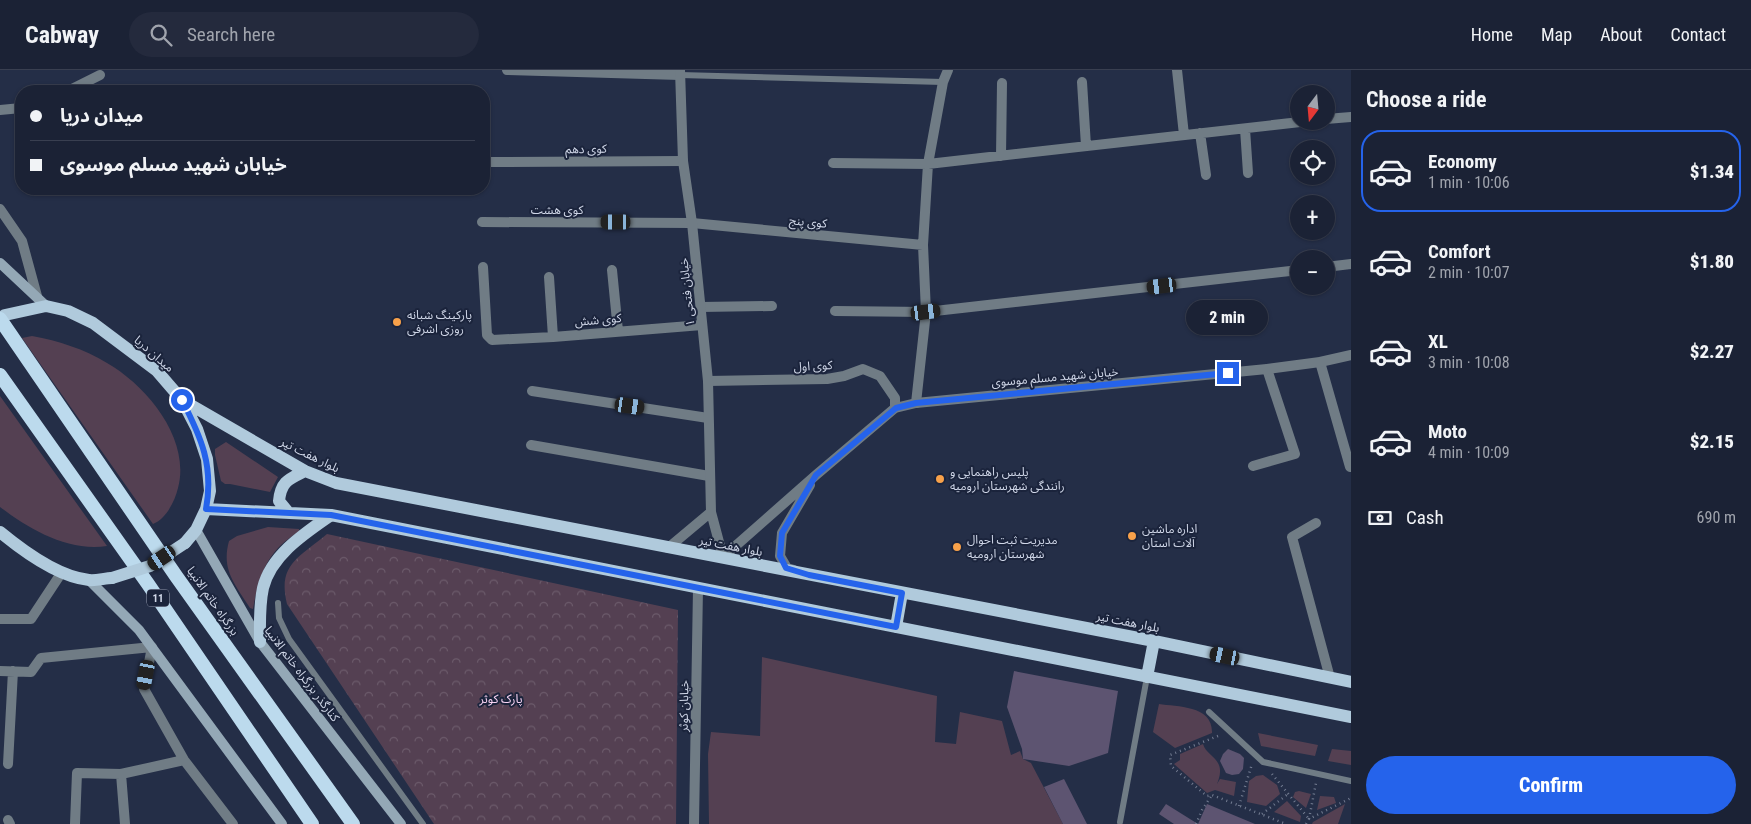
<!DOCTYPE html>
<html lang="en">
<head>
<meta charset="utf-8">
<style>
  :root { --surface:#1b2235; --page:#242a3d; --text:#f1f3f6; --muted:#a0a4ad; --line:#393f50; --accent:#2563eb }
  body { margin:0; font-family:"Roboto Condensed","Noto Sans Arabic",sans-serif; background:var(--page); color:var(--text); height:100vh; display:flex; flex-direction:column; font-size:19px; white-space:nowrap }
  * { box-sizing:border-box; margin:0 }
  p { font-size:16px; color:var(--muted) }
  .icon { flex:none; width:28px; height:28px; fill:none; stroke:currentColor; stroke-width:2; stroke-linecap:round; stroke-linejoin:round }
  .map { position:relative; flex:1; overflow:hidden }
  .details { display:flex; flex-direction:column; background:var(--surface); width:400px }
  .details>* { flex:none }
  .banner { position:absolute; left:15px; top:15px; width:475px; height:110px; border-radius:20px; box-shadow:0 1px 4px #0004,0 0 0 1px var(--line); display:grid; align-content:center; height:110px; padding:0 15px; background:var(--surface) }
  .needle { width:32px; rotate:196deg }
  .controls { position:absolute; left:1290px; top:15px; display:grid; gap:10px }
  .controls a { display:grid; place-items:center; width:45px; height:45px; border-radius:50%; background:var(--surface); box-shadow:0 1px 4px #0004,0 0 0 1px var(--line); font-size:25px }
  .end { position:absolute; width:22px; height:22px; margin:-11px; border:6px solid #2563eb; background:#fff; box-shadow:0 0 0 2px #fff }
  .from { border-radius:50% }
  .bubble { position:absolute; height:35px; border-radius:18px; background:var(--surface); box-shadow:0 1px 4px #0004,0 0 0 1px var(--line); font-size:16px; font-weight:800; line-height:35px; text-align:center }
  .car { position:absolute; width:15px; height:30px; margin:-15px -8px; border-radius:6px; box-shadow:0 0 4px 1px #0007; background:linear-gradient(#222 24%,#8ab4d8 0 40%,#222 0 76%,#8ab4d8 0 86%,#222 0) }
  .banner b { display:flex; align-items:center; gap:18px; height:48px; font-size:19px }
  .banner b+b { border-top:1px solid var(--line) }
  .banner i { width:12px; height:12px; background:var(--text) }
  ul { padding:0; list-style:none }
  li { display:flex; align-items:center; gap:15px; height:82px; margin:0 10px 8px; padding:0 5px; border:2px solid transparent; border-radius:20px }
  li div { flex:1 }
  li b { display:block; font-size:19px }
  li em { font-style:normal; font-weight:800 }
  li.selected { border-color:var(--accent) }
  li>.icon { width:45px; height:45px; stroke-width:1.5 }
  h2 { padding:0 15px; font-size:22px; line-height:60px }
  .pay { display:flex; align-items:center; gap:12px; height:55px; padding:0 15px; font-size:19px }
  .pay p { margin-inline-start:auto }
  .cta { display:flex; gap:10px; margin-top:auto; padding:10px 15px }
  .cta a { flex:1; height:58px; border-radius:30px; background:var(--accent); color:#fff; font-size:20px; font-weight:800; line-height:58px; text-align:center }
  header { display:flex; align-items:center; gap:30px; box-sizing:border-box; height:70px; padding:0 25px; background:var(--surface); border-bottom:1px solid var(--line) }
  header strong { font-size:24px }
  nav { display:flex; gap:28px; margin-inline-start:auto; font-size:18px }
  .search { width:350px; height:45px; background:var(--page); display:flex; align-items:center; gap:12px; box-sizing:border-box; padding:0 18px; border-radius:28px; color:var(--muted); font-size:19px }
  main { display:flex; flex:1; min-height:0 }
  .map>svg:first-child { display:block }
</style>
</head>
<body>
<header>
<strong>Cabway</strong>
<div class="search"><svg class="icon" aria-label="search" viewBox="0 0 24 24"><circle cx="10" cy="10" r="6"/><path d="M15 15l6 6"/></svg>Search here</div>
<nav><a>Home</a><a>Map</a><a>About</a><a>Contact</a></nav>
</header>
<main>
<div class="map">
<svg width="1351" height="754" viewBox="0 0 1351 754">
  <defs>
    <pattern id="park-crowns" width="20" height="18" patternUnits="userSpaceOnUse" patternTransform="scale(1.25)"><rect width="20" height="18" fill="#544052"/><path d="M2 6a3 3 0 1 1 6 0M12 15a3 3 0 1 1 6 0" fill="none" stroke="#6c5b6b"/></pattern>
  </defs>
  <rect width="100%" height="100%" fill="#242e47"/>
  <path fill="#544052" d="M 32,266 C 59,271 84,279 107,293 C 147,316 191,369 178,418 C 175,431 166,449 153,454 L 22,268 Z
    M 0,326 L 107,476 C 68,482 29,459 0,437 Z
    M 226,372 L 278,407 L 270,422 L 230,414 L 225,414 L 221,411 L 215,385 L 215,379 Z
    M 268,457 L 299,459 L 299,461 C 293,466 286,470 281,475 C 263,492 257,516 253,539 L 250,538 C 235,514 221,500 229,471 L 237,466 Z
    M 762,587 L 937,626 L 935,672 L 956,674 L 960,642 L 1002,651 L 1011,685 L 1020,681 L 1023,689 L 1031,693 L 1063,754 L 709,754 L 708,684 L 711,662 L 760,666 Z
    M 1159,634 C 1177,637 1213,635 1212,663 L 1175,678 L 1153,662 Z
    M 1258,663 L 1318,675 L 1315,686 L 1261,676 Z
    M 1203,674 C 1206,685 1221,688 1220,702 C 1220,706 1218,711 1217,714 L 1220,709 L 1236,712 L 1234,726 L 1215,720 L 1207,723 L 1174,694 L 1180,690 L 1180,684 Z
    M 1332,679 L 1351,681 L 1351,695 L 1328,691 Z
    M 1263,705 L 1277,715 L 1280,724 L 1266,736 L 1247,732 L 1249,711 L 1256,706 Z
    M 1299,721 L 1311,724 L 1306,738 L 1293,727 L 1295,722 Z
    M 1320,726 L 1334,727 L 1336,733 L 1317,740 Z
    M 1287,731 L 1301,746 L 1300,752 L 1274,742 Z
    M 1345,734 L 1338,754 L 1312,754 L 1313,752 Z"/>
  <path fill="url(#park-crowns)" d="M 327,464 L 678,540 L 676,754 L 434,754 L 287,534 C 277,494 300,487 327,464 Z"/>
  <path fill="#5d5471" d="M 1014,601 L 1118,621 L 1108,683 L 1069,696 L 1023,689 L 1022,679 L 1007,637 Z
    M 1228,679 L 1240,684 L 1244,688 L 1243,699 L 1239,704 L 1232,705 L 1226,703 L 1220,691 L 1223,684 Z
    M 1064,709 L 1087,754 L 1063,754 L 1044,717 Z
    M 1166,734 L 1198,754 L 1207,734 L 1255,754 L 1174,754 L 1159,744 Z"/>
  <g fill="none" stroke-linecap="round" stroke-linejoin="round">
    <path stroke="#747d92" stroke-width="2.5" stroke-dasharray="1 4" stroke-linecap="butt" d="M 1218,666 L 1170,685 L 1171,696 L 1207,726 L 1212,725 L 1286,754
      M 1272,704 L 1309,749
      M 1239,736 L 1252,694
      M 1262,744 L 1288,724
      M 1309,749 L 1316,713
      M 1196,754 L 1202,740 L 1212,725
      M 1306,754 L 1309,749 L 1351,728"/>
    <path stroke="#707c85" stroke-width="6" d="M 680,5 L 943,12
      M 278,533 L 279,548 L 289,569 L 423,754
      M 1209,642 L 1263,692 L 1351,711
      M 1120,752 L 1147,607"/>
    <path stroke="#707c85" stroke-width="10" d="M 507,0 L 680,5
      M 1177,0 L 1184,65
      M 1082,12 L 1086,76
      M 68,21 L 100,5
      M 0,40 L 21,38
      M 1326,49 L 1351,47
      M 1245,59 L 1248,103
      M 1200,63 L 1206,105
      M 1001,86 L 1002,13
      M 490,92 L 683,91
      M 833,93 L 928,94 L 1309,51
      M 0,139 L 22,171 L 37,226
      M 482,152 L 692,153 L 923,175
      M 483,197 L 487,265 L 492,270 L 553,267 L 702,255
      M 1326,197 L 1351,194
      M 612,200 L 618,261
      M 549,207 L 553,267
      M 701,237 L 772,236
      M 835,241 L 926,242 L 1299,200
      M 1320,292 L 1350,397
      M 708,311 L 827,309 L 844,306 L 863,299 L 880,306 L 895,328 L 895,338
      M 532,321 L 708,348
      M 916,333 L 926,242 L 923,175 L 928,94 L 943,12 L 948,0
      M 531,375 L 709,406
      M 1253,396 L 1295,384 L 1267,299
      M 1316,453 L 1292,467 L 1330,608
      M 0,549 L 31,549 L 62,502
      M 0,601 L 31,602 L 41,588 L 152,577 L 144,619 L 184,690 L 233,754
      M 8,694 L 13,601
      M 121,704 L 125,754
      M 8,750 L 10,754
      M 75,754 L 77,703 L 121,704 L 184,690"/>
    <path stroke="#707c85" stroke-width="10" d="M 680,0 L 683,91 L 692,153 L 708,311 L 711,442 L 723,487 L 816,405 L 895,338 L 916,333 L 1267,299 L 1320,292 L 1351,285
      M 668,478 L 711,442
      M 794,500 L 787,498 L 780,486 L 782,463 L 810,415
      M 694,754 L 698,518"/>
    <path stroke="#94a8b6" stroke-width="10" d="M 0,193 L 46,236
      M 196,460 L 260,572 L 401,754
      M 89,510 L 139,560 L 282,754"/>
    <path stroke="#b0cadc" stroke-width="12" d="M 0,248 L 5,245 L 46,236 L 68,241 L 93,253 L 157,301 L 182,330 L 197,359 L 207,389 L 210,421 L 206,439 L 196,460 L 185,473
      M 182,330 L 305,401 L 336,413 L 1154,571 L 1351,612
      M 206,439 L 331,445 L 1351,647
      M 288,442 L 279,431 C 281,411 289,409 305,401
      M 0,462 C 23,481 58,507 89,510 C 96,511 105,508 112,508
      M 896,557 L 902,523
      M 260,572 C 260,554 259,536 263,518 C 271,485 305,463 331,445
      M 1147,607 L 1154,571"/>
    <path stroke="#bcdaed" stroke-width="14" d="M 0,249 L 176,506 L 353,754
      M 0,305 L 148,514 L 312,754"/>
    <path stroke="#b0cadc" stroke-width="12" d="M 112,508 L 150,496 L 185,473"/>
  </g>
  <g fill="none" stroke-linecap="round" stroke-linejoin="round">
    <path stroke="#2563eb" stroke-width="6" d="M 182,330 C 201,367 214,396 206,439 L 331,445 L 896,557 L 902,523 L 809,505 L 786,498 L 780,486 L 782,463 L 816,405 L 896,338 L 916,333 L 1228,303"/>
  </g>
  <g fill="#f8a14a" stroke="#1b243c" stroke-width="2">
    <circle cx="397" cy="252" r="5"/>
    <circle cx="940" cy="409" r="5"/>
    <circle cx="1132" cy="466" r="5"/>
    <circle cx="957" cy="477" r="5"/>
  </g>
  <g text-anchor="middle" stroke-width="4" stroke-linejoin="round" paint-order="stroke">
    <rect fill="#1b243c" stroke="#9aa1b4" stroke-width="1" x="147" y="519.5" width="22" height="17" rx="4"/>
    <g font-size="11" font-weight="bold" fill="#d0d7e8">
      <text x="158" y="532">11</text>
    </g>
    <g font-size="12" fill="#d0d7e8" stroke="#1b243c">
      <text transform="translate(586 79) rotate(-1)" y="4">کوی دهم</text>
      <text x="557" y="144">کوی هشت</text>
      <text transform="translate(808 152) rotate(5)" y="4">کوی پنج</text>
      <text transform="translate(687 222) rotate(-96)" y="4">خیابان فتحی ۱</text>
      <text transform="translate(598 250) rotate(-5)" y="4">کوی شش</text>
      <text transform="translate(154 284) rotate(41)" y="4">میدان دریا</text>
      <text transform="translate(813 296) rotate(-3)" y="4">کوی اول</text>
      <text transform="translate(1055 307) rotate(-5)" y="4">خیابان شهید مسلم موسوی</text>
      <text transform="translate(310 385) rotate(26)" y="4">بلوار هفت تیر</text>
      <text transform="translate(731 476) rotate(11)" y="4">بلوار هفت تیر</text>
      <text transform="translate(213 531) rotate(55)" y="4">بزرگراه خاتم الانبیا</text>
      <text transform="translate(1128 552) rotate(11)" y="4">بلوار هفت تیر</text>
      <text transform="translate(302 604) rotate(53)" y="4">کنارگذر بزرگراه خاتم الانبیا</text>
      <text transform="translate(684 636) rotate(-89)" y="4">خیابان کوثر</text>
    </g>
    <g font-size="12" fill="#d0d7e8" stroke="#1b243c" text-anchor="start">
      <text x="407" y="249">پارکینگ شبانه<tspan x="407" dy="14">روزی اشرفی</tspan></text>
      <text x="950" y="406">پلیس راهنمایی و<tspan x="950" dy="14">رانندگی شهرستان ارومیه</tspan></text>
      <text x="1142" y="463">اداره ماشین<tspan x="1142" dy="14">آلات استان</tspan></text>
      <text x="967" y="474">مدیریت ثبت احوال<tspan x="967" dy="14">شهرستان ارومیه</tspan></text>
    </g>
    <g font-size="12" fill="#fad5f5" stroke="#1b243c">
      <text x="501" y="633">پارک کوثر</text>
    </g>
  </g>
</svg>
<div class="controls">
<a><svg class="needle" viewBox="-14 -14 28 28"><path d="M0-13l5 13h-10z" fill="#e53935"/><path d="M0 13l5-13h-10z" fill="#a0a4ad"/></svg></a>
<a><svg class="icon" aria-label="locate" viewBox="0 0 24 24"><circle cx="12" cy="12" r="6"/><path d="M12 2v4M12 18v4M2 12h4M18 12h4"/></svg></a>
<a>+</a>
<a>−</a>
</div>
<i class="end from" style="left:182px;top:330px"></i>
<i class="end" style="left:1228px;top:303px"></i>
<div class="bubble" style="left:1186px;top:230px;width:82px">2 min</div>
<i class="car" style="left:616px;top:152px;rotate:270deg"></i>
<i class="car" style="left:1162px;top:216px;rotate:263deg"></i>
<i class="car" style="left:926px;top:242px;rotate:83deg"></i>
<i class="car" style="left:630px;top:336px;rotate:98deg"></i>
<i class="car" style="left:162px;top:488px;rotate:236deg"></i>
<i class="car" style="left:1225px;top:586px;rotate:282deg"></i>
<i class="car" style="left:146px;top:605px;rotate:191deg"></i>
<div class="banner">
<b><i class="from"></i>میدان دریا</b>
<b><i></i>خیابان شهید مسلم موسوی</b>
</div>
</div>
<section class="details">
<h2>Choose a ride</h2>
<ul>
<li class="selected"><svg class="icon" aria-label="car" viewBox="0 0 24 24"><path d="M5 17H2v-5l4-1 3-4h7l3 4 3 1v5h-3M9 17h6M6 11h13"/><circle cx="7" cy="17" r="2"/><circle cx="17" cy="17" r="2"/></svg><div><b>Economy</b><p>1 min · 10:06</p></div><em>$1.34</em></li>
<li><svg class="icon" aria-label="car" viewBox="0 0 24 24"><path d="M5 17H2v-5l4-1 3-4h7l3 4 3 1v5h-3M9 17h6M6 11h13"/><circle cx="7" cy="17" r="2"/><circle cx="17" cy="17" r="2"/></svg><div><b>Comfort</b><p>2 min · 10:07</p></div><em>$1.80</em></li>
<li><svg class="icon" aria-label="car" viewBox="0 0 24 24"><path d="M5 17H2v-5l4-1 3-4h7l3 4 3 1v5h-3M9 17h6M6 11h13"/><circle cx="7" cy="17" r="2"/><circle cx="17" cy="17" r="2"/></svg><div><b>XL</b><p>3 min · 10:08</p></div><em>$2.27</em></li>
<li><svg class="icon" aria-label="car" viewBox="0 0 24 24"><path d="M5 17H2v-5l4-1 3-4h7l3 4 3 1v5h-3M9 17h6M6 11h13"/><circle cx="7" cy="17" r="2"/><circle cx="17" cy="17" r="2"/></svg><div><b>Moto</b><p>4 min · 10:09</p></div><em>$2.15</em></li>
</ul>
<div class="pay"><svg class="icon" aria-label="cash" viewBox="0 0 24 24"><path d="M3 7h18v10H3z"/><circle cx="12" cy="12" r="2"/></svg>Cash<p>690 m</p></div>
<div class="cta"><a>Confirm</a></div>
</section>
</main>
</body>
</html>
